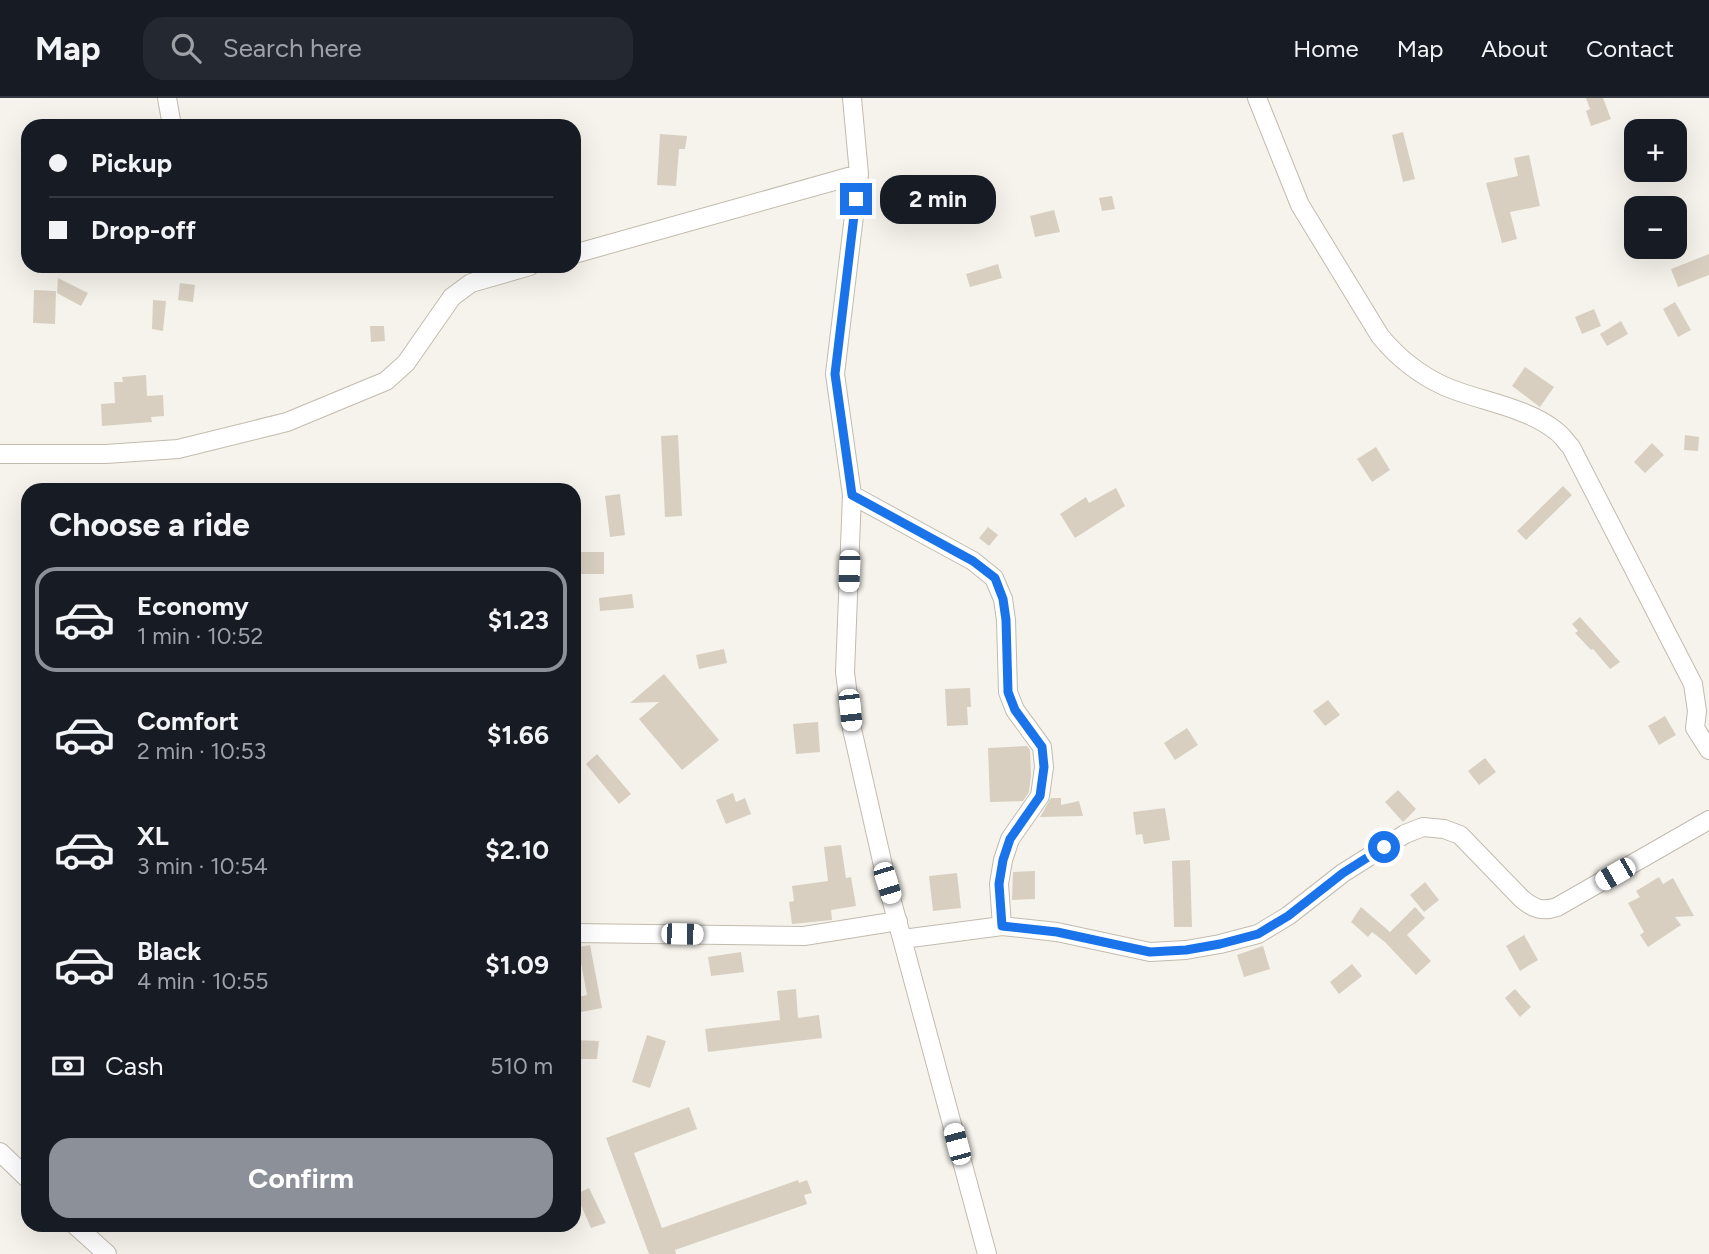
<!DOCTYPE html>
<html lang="en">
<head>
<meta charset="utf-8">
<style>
  :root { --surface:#171b24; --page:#242831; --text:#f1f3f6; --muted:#9ea1a6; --line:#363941; --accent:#8c9099 }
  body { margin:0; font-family:Figtree,sans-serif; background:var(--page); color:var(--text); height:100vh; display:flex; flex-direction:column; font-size:26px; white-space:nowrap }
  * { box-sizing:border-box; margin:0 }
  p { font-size:23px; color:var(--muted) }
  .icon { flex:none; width:38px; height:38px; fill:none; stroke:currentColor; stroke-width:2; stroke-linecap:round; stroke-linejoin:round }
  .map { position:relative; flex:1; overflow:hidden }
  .side { position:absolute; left:21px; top:385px; width:560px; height:749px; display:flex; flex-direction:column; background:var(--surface); border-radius:21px; box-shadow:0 7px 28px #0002 }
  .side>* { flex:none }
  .guide { position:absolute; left:21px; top:21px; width:560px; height:154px; border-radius:21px; box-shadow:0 7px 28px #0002; display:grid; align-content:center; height:154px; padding:0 28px; background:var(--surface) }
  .controls { position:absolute; left:1624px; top:21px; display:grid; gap:14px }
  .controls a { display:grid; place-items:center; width:63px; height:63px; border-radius:14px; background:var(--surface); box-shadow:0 7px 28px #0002; font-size:35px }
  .end { position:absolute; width:32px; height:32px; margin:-16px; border:9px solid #1a73e8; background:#fff; box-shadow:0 0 0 4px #fff }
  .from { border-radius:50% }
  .bubble { position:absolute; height:49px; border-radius:21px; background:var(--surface); box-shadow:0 7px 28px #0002; font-size:23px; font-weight:700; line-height:49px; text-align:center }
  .car { position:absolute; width:21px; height:42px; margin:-21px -10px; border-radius:9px; box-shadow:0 0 5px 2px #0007; background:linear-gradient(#fff 24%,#345 0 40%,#fff 0 76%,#345 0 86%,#fff 0) }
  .guide b { display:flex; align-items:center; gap:24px; height:66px; font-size:26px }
  .guide b+b { border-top:2px solid var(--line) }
  .guide i { width:18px; height:18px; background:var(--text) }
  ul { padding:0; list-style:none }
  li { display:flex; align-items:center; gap:21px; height:105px; margin:0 14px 10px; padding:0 14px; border:4px solid transparent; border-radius:21px }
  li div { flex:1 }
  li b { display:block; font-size:26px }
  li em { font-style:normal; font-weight:700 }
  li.current { border-color:var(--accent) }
  li>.icon { width:63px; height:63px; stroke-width:1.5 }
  h2 { padding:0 28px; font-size:32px; line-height:84px }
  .pay { display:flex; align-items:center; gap:18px; height:77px; padding:0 28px; font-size:26px }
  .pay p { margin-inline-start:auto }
  .button { display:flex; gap:14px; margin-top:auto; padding:14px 28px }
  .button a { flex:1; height:80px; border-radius:21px; background:var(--accent); color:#fff; font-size:28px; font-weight:700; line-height:80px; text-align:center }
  header { display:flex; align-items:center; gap:42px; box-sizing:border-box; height:98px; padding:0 35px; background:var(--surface); border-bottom:2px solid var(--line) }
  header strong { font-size:33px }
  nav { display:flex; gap:38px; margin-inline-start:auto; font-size:24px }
  .search { width:490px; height:63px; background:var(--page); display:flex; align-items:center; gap:18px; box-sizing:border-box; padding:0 24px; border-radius:21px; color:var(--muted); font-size:26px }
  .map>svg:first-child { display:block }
</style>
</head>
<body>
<header>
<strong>Map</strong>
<div class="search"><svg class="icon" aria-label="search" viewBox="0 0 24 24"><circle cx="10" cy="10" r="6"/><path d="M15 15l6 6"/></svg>Search here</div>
<nav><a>Home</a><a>Map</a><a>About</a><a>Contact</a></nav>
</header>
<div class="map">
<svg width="1709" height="1156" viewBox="0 0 1709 1156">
  <rect width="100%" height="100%" fill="#f6f3ec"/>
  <path fill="#d8cfc1" d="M 1586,0 L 1603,0 L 1611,21 L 1591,28 L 1586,13 L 1590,11 Z
    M 1403,34 L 1415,81 L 1403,84 L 1392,37 Z
    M 660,36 L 687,38 L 685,51 L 679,51 L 676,88 L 657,87 Z
    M 1529,57 L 1540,108 L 1510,114 L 1517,141 L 1502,145 L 1486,85 L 1518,78 L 1514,60 Z
    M 1112,98 L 1115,111 L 1102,113 L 1099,100 Z
    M 1054,112 L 1060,134 L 1035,139 L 1030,118 Z
    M 1709,156 L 1709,177 L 1678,189 L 1671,171 Z
    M 998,166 L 1002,180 L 970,189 L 966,176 Z
    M 58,180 L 88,195 L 81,208 L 57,195 Z
    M 180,185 L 195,187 L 193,204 L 178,202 Z
    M 34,192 L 56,193 L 55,226 L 33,225 Z
    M 153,202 L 166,203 L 163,233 L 152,231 Z
    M 1675,204 L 1691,232 L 1678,239 L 1663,211 Z
    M 1594,211 L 1601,228 L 1582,236 L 1575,219 Z
    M 1621,223 L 1628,236 L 1607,248 L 1600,236 Z
    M 370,228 L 384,228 L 385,243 L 371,244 Z
    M 1525,269 L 1554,289 L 1540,309 L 1512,288 Z
    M 146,277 L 147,298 L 163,297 L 164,318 L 151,319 L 152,324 L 102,328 L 101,306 L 115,305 L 114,284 L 123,284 L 122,279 Z
    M 678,337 L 682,418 L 665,419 L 661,338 Z
    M 1685,337 L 1699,339 L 1698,353 L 1684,352 Z
    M 1652,345 L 1664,357 L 1645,375 L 1634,364 Z
    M 1376,349 L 1390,372 L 1372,384 L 1357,361 Z
    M 1563,388 L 1572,397 L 1526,442 L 1517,433 Z
    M 1116,390 L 1125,408 L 1075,440 L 1060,416 L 1086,399 L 1089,405 Z
    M 620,396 L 625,437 L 610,439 L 605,398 Z
    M 988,429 L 998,437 L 989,448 L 979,440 Z
    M 574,454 L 604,454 L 604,476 L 574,476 Z
    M 632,496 L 634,510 L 600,513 L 599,500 Z
    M 1580,519 L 1620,564 L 1610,571 L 1593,551 L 1591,552 L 1575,535 L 1578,533 L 1572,526 Z
    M 724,551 L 727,565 L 699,571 L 696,557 Z
    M 664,576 L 719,642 L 682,672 L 639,621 L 659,604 L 630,605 Z
    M 970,590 L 971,609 L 967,609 L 968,627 L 947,628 L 945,591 Z
    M 1328,602 L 1340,617 L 1325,628 L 1313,613 Z
    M 1665,618 L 1676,637 L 1659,647 L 1648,628 Z
    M 818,624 L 820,654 L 796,656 L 793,626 Z
    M 1187,630 L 1198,647 L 1175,662 L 1164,645 Z
    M 1027,648 L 1030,652 L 1031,677 L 1029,694 L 1023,703 L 990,704 L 988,650 Z
    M 597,656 L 631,696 L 619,706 L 586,666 Z
    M 1485,660 L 1496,674 L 1479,687 L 1468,673 Z
    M 1398,692 L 1416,711 L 1403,724 L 1385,704 Z
    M 733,695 L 736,704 L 745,700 L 751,716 L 726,726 L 716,702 Z
    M 1051,700 L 1061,700 L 1061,707 L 1079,703 L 1083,718 L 1040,719 Z
    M 1165,710 L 1170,742 L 1144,746 L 1142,736 L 1136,737 L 1133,714 Z
    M 841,747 L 846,780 L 851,779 L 856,808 L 831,812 L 832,822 L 792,826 L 789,804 L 794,803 L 792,788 L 828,783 L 824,749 Z
    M 1190,762 L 1192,829 L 1174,829 L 1172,763 Z
    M 1035,773 L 1035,801 L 1012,802 L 1013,774 Z
    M 957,775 L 961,810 L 933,813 L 929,778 Z
    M 1659,779 L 1663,786 L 1673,780 L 1694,818 L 1675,819 L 1681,827 L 1648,849 L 1640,837 L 1644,834 L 1628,805 L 1640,799 L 1636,793 Z
    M 1425,784 L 1439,802 L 1424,814 L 1410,797 Z
    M 1361,809 L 1390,834 L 1415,809 L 1425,820 L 1407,837 L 1431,863 L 1416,877 L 1385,844 L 1372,834 L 1368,839 L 1351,824 Z
    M 1524,837 L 1538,862 L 1520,873 L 1506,848 Z
    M 590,847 L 602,910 L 576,915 L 574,900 L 587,897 L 578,849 Z
    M 1263,848 L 1270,871 L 1244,879 L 1237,857 Z
    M 741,854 L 744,874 L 711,878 L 708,859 Z
    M 1352,866 L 1362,878 L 1339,896 L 1330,884 Z
    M 796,891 L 798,920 L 819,917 L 822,940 L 708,954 L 705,931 L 780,922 L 777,893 Z
    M 1515,891 L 1531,909 L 1520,919 L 1505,900 Z
    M 647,937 L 666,943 L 650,990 L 632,984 Z
    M 574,942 L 599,943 L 597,961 L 574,961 Z
    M 689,1009 L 697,1031 L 634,1055 L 662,1130 L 798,1082 L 799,1085 L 807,1082 L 812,1095 L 804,1097 L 807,1106 L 675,1152 L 676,1156 L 649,1156 L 606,1040 Z
    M 589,1090 L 606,1125 L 591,1130 L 576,1096 Z"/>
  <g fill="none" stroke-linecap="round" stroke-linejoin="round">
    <defs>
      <path id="minor" d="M 167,0 L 172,28
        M 852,0 L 859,76 L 835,276 L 852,397 L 845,574 L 852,631 L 887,785 L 987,1156
        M 1257,0 L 1300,107 L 1380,238 C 1398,260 1418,276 1444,288 C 1478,303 1527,309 1556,333 C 1562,337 1566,344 1571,349 L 1693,586 L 1697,613 L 1695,630 L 1709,652
        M 574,156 L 859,76
        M 0,356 L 106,356 L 178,351 L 287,324 L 386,283 L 406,265 L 452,199 L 471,185 L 530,168
        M 852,397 L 973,463 L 994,480 L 1003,501 L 1006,522 L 1008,594 L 1015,612 L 1042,649 L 1044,669 L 1040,698 L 1010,741 L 1003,762 L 999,786 L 1002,828
        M 574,835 L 804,838 L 898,823
        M 903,841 L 1002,828 L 1057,834 L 1150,854 L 1186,852 L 1220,846 L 1258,836 L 1288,818 L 1343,775 L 1405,736 L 1423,729 L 1444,731 L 1460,737 L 1522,801 C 1534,811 1542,814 1557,809 L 1709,722
        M 0,1054 L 28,1081
        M 75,1127 L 107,1156"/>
    </defs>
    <use href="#minor" stroke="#c2bbae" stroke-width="20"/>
    <use href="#minor" stroke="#fff" stroke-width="18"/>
  </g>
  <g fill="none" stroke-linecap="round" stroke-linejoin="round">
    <path stroke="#1a73e8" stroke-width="9" d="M 856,101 L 835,276 L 852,397 L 973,463 L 995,480 L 1003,501 L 1006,522 L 1008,594 L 1015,612 L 1042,649 L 1044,669 L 1040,698 L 1010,741 L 1003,762 L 999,786 L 1002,828 L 1057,834 L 1150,854 L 1186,852 L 1220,846 L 1258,836 L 1288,818 L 1343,775 L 1384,749"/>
  </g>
</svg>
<div class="controls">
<a>+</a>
<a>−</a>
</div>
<i class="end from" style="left:1384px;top:749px"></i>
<i class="end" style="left:856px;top:101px"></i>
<div class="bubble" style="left:880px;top:77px;width:116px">2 min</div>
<i class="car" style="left:849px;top:473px;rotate:182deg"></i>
<i class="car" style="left:850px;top:612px;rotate:174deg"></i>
<i class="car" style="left:1615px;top:776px;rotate:240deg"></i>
<i class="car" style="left:887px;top:785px;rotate:163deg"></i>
<i class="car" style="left:682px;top:836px;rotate:91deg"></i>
<i class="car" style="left:957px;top:1046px;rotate:345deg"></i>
<div class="guide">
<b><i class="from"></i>Pickup</b>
<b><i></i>Drop-off</b>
</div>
<section class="side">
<h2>Choose a ride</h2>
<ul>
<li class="current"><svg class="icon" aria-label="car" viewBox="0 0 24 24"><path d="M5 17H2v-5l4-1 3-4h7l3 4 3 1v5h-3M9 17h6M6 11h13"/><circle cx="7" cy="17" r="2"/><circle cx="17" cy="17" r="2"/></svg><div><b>Economy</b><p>1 min · 10:52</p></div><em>$1.23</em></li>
<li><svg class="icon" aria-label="car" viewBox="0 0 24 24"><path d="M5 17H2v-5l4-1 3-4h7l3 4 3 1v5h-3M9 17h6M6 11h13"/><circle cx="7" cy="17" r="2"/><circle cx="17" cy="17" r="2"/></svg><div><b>Comfort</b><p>2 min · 10:53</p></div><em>$1.66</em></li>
<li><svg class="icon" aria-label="car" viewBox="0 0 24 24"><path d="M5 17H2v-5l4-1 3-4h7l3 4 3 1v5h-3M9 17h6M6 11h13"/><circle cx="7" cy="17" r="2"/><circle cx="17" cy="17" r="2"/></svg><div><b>XL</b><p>3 min · 10:54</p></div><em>$2.10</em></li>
<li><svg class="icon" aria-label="car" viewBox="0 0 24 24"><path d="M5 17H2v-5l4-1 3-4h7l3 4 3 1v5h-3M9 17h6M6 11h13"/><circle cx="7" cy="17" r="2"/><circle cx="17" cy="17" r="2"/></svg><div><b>Black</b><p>4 min · 10:55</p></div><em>$1.09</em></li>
</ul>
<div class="pay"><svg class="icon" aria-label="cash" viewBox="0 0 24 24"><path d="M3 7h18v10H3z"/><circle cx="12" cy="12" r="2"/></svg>Cash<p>510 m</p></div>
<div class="button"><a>Confirm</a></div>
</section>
</div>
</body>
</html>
